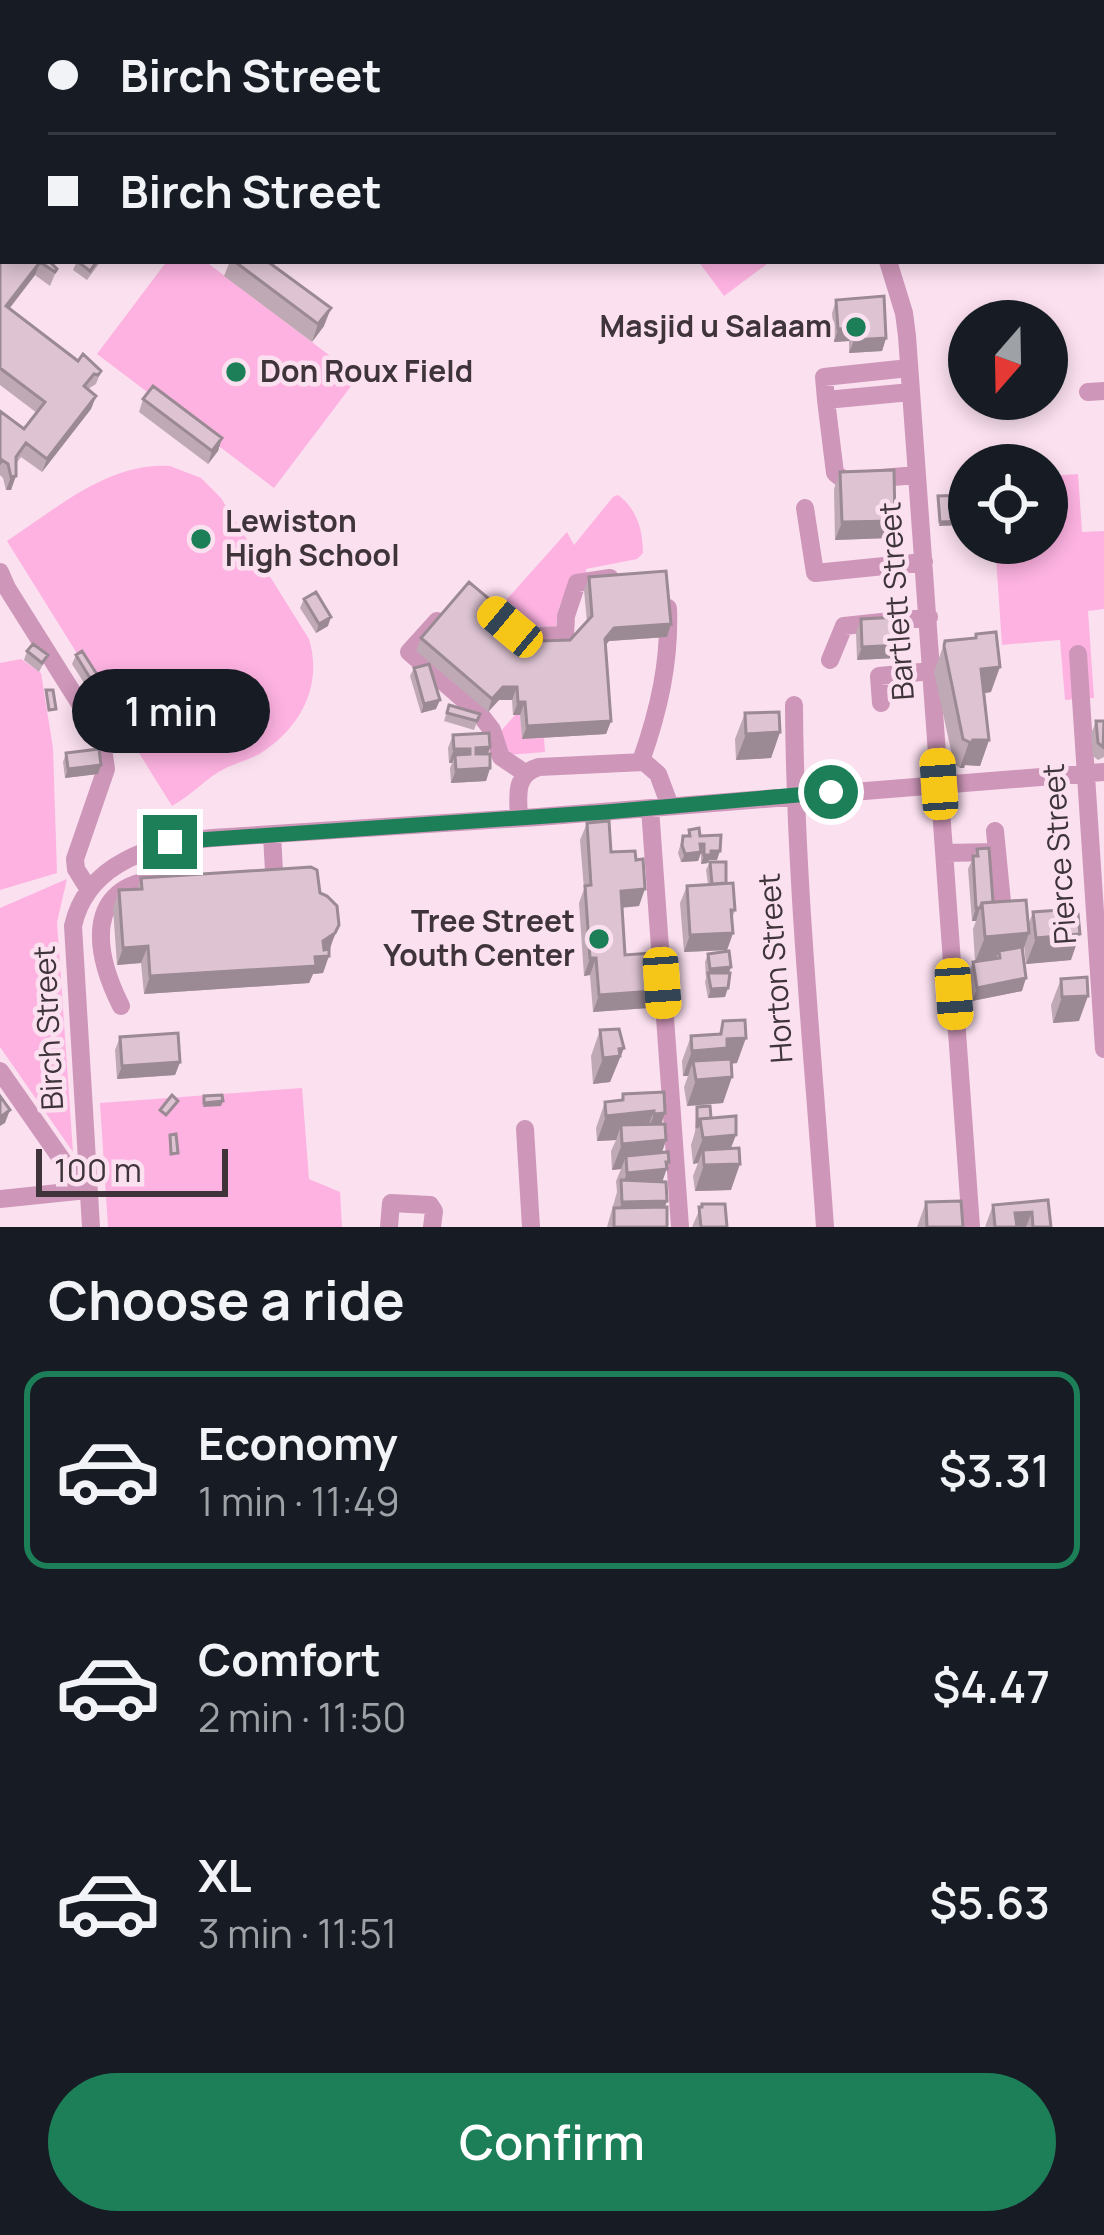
<!DOCTYPE html>
<html lang="en">
<head>
<meta charset="utf-8">
<style>
  :root { --surface:#171b24; --page:#242831; --text:#f1f3f6; --muted:#9ea1a6; --line:#363941; --accent:#1c7f58 }
  body { margin:0; font-family:Manrope,sans-serif; background:var(--page); color:var(--text); height:100vh; display:flex; flex-direction:column; font-size:45px; white-space:nowrap }
  * { box-sizing:border-box; margin:0 }
  p { font-size:39px; color:var(--muted) }
  .icon { flex:none; width:66px; height:66px; fill:none; stroke:currentColor; stroke-width:2; stroke-linecap:round; stroke-linejoin:round }
  .map { position:relative; height:1227px; overflow:hidden }
  .side { display:flex; flex-direction:column; background:var(--surface); flex:1 }
  .side>* { flex:none }
  .banner { position:absolute; left:0px; top:0px; width:1104px; height:264px; box-shadow:0 6px 18px #0003; display:grid; align-content:center; height:264px; padding:0 48px; background:var(--surface) }
  .needle { width:78px; rotate:200deg }
  .buttons { position:absolute; left:948px; top:300px; display:grid; gap:24px }
  .buttons a { display:grid; place-items:center; width:120px; height:120px; border-radius:50%; background:var(--surface); box-shadow:0 6px 18px #0003; font-size:60px }
  .scale { position:absolute; left:36px; bottom:30px; width:192px; box-sizing:border-box; padding-left:12px; border:6px solid #3e343a; border-top:0; font-size:33px; line-height:42px; white-space:nowrap; color:#3e343a; -webkit-text-stroke:9px #fbe0f0; paint-order:stroke }
  .end { position:absolute; width:54px; height:54px; margin:-27px; border:15px solid #1c7f58; background:#fff; box-shadow:0 0 0 6px #fff }
  .from { border-radius:50% }
  .bubble { position:absolute; height:84px; border-radius:42px; background:var(--surface); box-shadow:0 6px 18px #0003; font-size:39px; font-weight:600; line-height:84px; text-align:center }
  .car { position:absolute; width:36px; height:72px; margin:-36px -18px; border-radius:15px; box-shadow:0 0 9px 3px #0007; background:linear-gradient(#f5c518 24%,#345 0 40%,#f5c518 0 76%,#345 0 86%,#f5c518 0) }
  .banner b { display:flex; align-items:center; gap:42px; height:114px; font-size:45px }
  .banner b+b { border-top:3px solid var(--line) }
  .banner i { width:30px; height:30px; background:var(--text) }
  ul { padding:0; list-style:none }
  li { display:flex; align-items:center; gap:36px; height:198px; margin:0 24px 18px; padding:0 24px; border:6px solid transparent; border-radius:24px }
  li div { flex:1 }
  li b { display:block; font-size:45px }
  li em { font-style:normal; font-weight:600 }
  li.current { border-color:var(--accent) }
  li>.icon { width:108px; height:108px; stroke-width:1.5 }
  h2 { padding:0 48px; font-size:54px; line-height:144px }
  .cta { display:flex; gap:24px; margin-top:auto; padding:24px 48px }
  .cta a { flex:1; height:138px; border-radius:72px; background:var(--accent); color:#fff; font-size:48px; font-weight:600; line-height:138px; text-align:center }
  .map>svg:first-child { display:block }
</style>
</head>
<body>
<div class="map">
<svg width="1104" height="1227" viewBox="0 0 1104 1227">
  <rect width="100%" height="100%" fill="#fbe0f0"/>
  <path fill="#fdb2e1" d="M 167,261 L 205,261 L 358,377 L 274,488 L 97,354 Z
    M 698,261 L 771,261 L 724,296 Z
    M 170,466 L 201,478 L 221,498 L 309,639 C 323,685 301,727 261,753 C 250,760 238,762 226,768 C 207,777 191,796 172,806 L 7,541 C 56,509 108,462 170,466 Z
    M 1078,474 L 1082,532 L 1104,531 L 1104,609 L 1088,611 L 1094,698 L 1065,700 L 1060,640 L 1002,645 L 995,543 L 1047,543 L 1050,476 Z
    M 618,495 C 637,509 643,530 643,553 L 637,559 L 586,569 L 586,574 C 566,588 558,601 556,626 L 523,626 L 499,608 L 567,532 L 574,545 L 613,497 Z
    M 21,659 L 41,673 L 53,748 L 57,873 L 0,890 L 0,663 Z
    M 515,715 L 520,715 L 522,739 L 544,738 L 545,752 L 508,755 L 500,732 Z
    M 67,879 L 57,922 L 73,1152 L 0,1047 L 0,908 Z
    M 302,1088 L 309,1179 L 340,1192 L 342,1227 L 108,1227 L 100,1103 Z"/>
  <g fill="none" stroke-linecap="round" stroke-linejoin="round">
    <path stroke="#ce96b9" stroke-width="18" d="M 705,0 L 707,3
      M 920,0 L 928,3
      M 969,3 L 970,0
      M 1099,3 L 1101,0
      M 0,118 L 3,119
      M 1101,218 L 1104,218
      M 888,261 L 904,313 L 907,336 L 971,1227
      M 909,368 L 824,377 L 826,400 L 911,392
      M 1088,392 L 1104,391
      M 826,400 L 835,473 L 845,481 L 917,475
      M 805,508 L 815,573 L 924,562
      M 0,572 L 7,588 L 95,728 L 103,748 L 106,769 L 75,859 L 76,869 L 89,890
      M 437,621 L 409,652 L 479,713 L 492,730 L 501,757 L 525,773
      M 513,630 L 526,636 L 565,635 L 566,616 L 577,583 L 610,578
      M 1078,654 L 1104,1049
      M 830,660 L 844,626 L 929,617
      M 881,703 L 879,676 L 932,671
      M 794,705 C 795,879 813,1053 825,1227
      M 641,761 C 659,710 670,662 668,608
      M 650,808 L 680,1227
      M 519,818 C 518,796 514,774 539,767 L 644,762 L 658,774 L 670,806
      M 995,831 L 1002,902
      M 272,835 L 274,871
      M 944,853 L 997,852
      M 121,1006 C 95,954 82,885 161,879
      M 0,1071 L 67,1167 L 87,1190
      M 525,1129 L 531,1227
      M 0,1199 L 87,1190
      M 91,1227 L 73,926 C 87,862 155,843 212,838 L 538,817 L 1104,772
      M 389,1227 L 391,1203 L 430,1205 L 434,1211 L 432,1227"/>
  </g>
  <path fill="#bfa9b5" d="M 3,170 L 3,232 L 0,229 L 0,171 L 2,173 Z
    M 0,242 L 49,261 L 57,269 L 50,286 L 35,275 L 10,308 L 78,361 L 101,371 L 96,384 L 88,389 L 96,396 L 91,409 L 42,472 L 21,457 L 16,464 L 11,490 L 6,490 L 3,478 L 0,475 L 0,411 L 24,429 L 37,413 L 0,385 Z
    M 77,261 L 101,261 L 87,280 L 73,270 Z
    M 230,261 L 267,261 L 324,326 L 312,342 L 224,276 Z
    M 836,300 L 886,338 L 882,351 L 849,353 L 849,341 L 834,342 L 832,313 Z
    M 143,399 L 222,438 L 218,451 L 208,464 L 139,412 Z
    M 840,472 L 895,521 L 889,538 L 835,540 L 834,489 Z
    M 589,577 L 671,624 L 667,637 L 609,641 L 605,646 L 611,721 L 606,734 L 522,739 L 520,715 L 513,715 L 512,700 L 499,700 L 488,712 L 416,651 L 421,638 L 570,640 L 587,622 L 584,590 Z
    M 304,599 L 328,626 L 316,633 L 300,608 Z
    M 861,619 L 901,645 L 896,658 L 857,660 L 856,632 Z
    M 976,634 L 991,692 L 985,693 L 989,740 L 980,766 L 965,765 L 964,768 L 960,768 L 954,764 L 934,672 L 945,641 L 974,639 Z
    M 27,651 L 48,655 L 39,672 L 24,660 Z
    M 76,655 L 111,710 L 104,714 L 72,664 Z
    M 414,668 L 436,709 L 421,713 L 410,676 Z
    M 449,705 L 480,714 L 474,730 L 444,721 Z
    M 745,713 L 780,732 L 771,758 L 736,760 L 735,739 Z
    M 1096,721 L 1104,721 L 1104,757 L 1098,760 L 1093,756 L 1091,734 Z
    M 453,735 L 490,747 L 488,754 L 490,768 L 486,781 L 451,783 L 450,768 L 452,763 L 449,763 L 448,748 Z
    M 66,753 L 98,774 L 65,778 L 63,762 Z
    M 587,823 L 611,852 L 639,906 L 622,908 L 625,955 L 648,1008 L 593,1012 L 590,975 L 584,976 L 579,903 L 584,889 L 580,840 Z
    M 689,830 L 700,836 L 717,860 L 709,860 L 708,863 L 701,864 L 701,853 L 698,861 L 681,862 L 678,853 L 683,836 L 687,836 Z
    M 977,849 L 993,902 L 1028,925 L 1033,912 L 1071,960 L 1026,964 L 1024,946 L 1022,952 L 1022,991 L 972,1001 L 968,975 L 973,962 L 975,962 L 973,929 L 976,921 L 972,921 L 968,869 Z
    M 710,862 L 726,883 L 735,910 L 732,919 L 733,933 L 727,950 L 684,952 L 680,903 L 687,886 L 708,884 L 706,870 Z
    M 141,878 L 320,893 L 332,943 L 323,973 L 313,974 L 309,983 L 144,994 L 141,963 L 117,965 L 113,908 L 119,890 L 137,889 Z
    M 708,954 L 729,973 L 725,997 L 708,998 L 705,982 L 706,978 L 705,962 Z
    M 1061,979 L 1079,1021 L 1053,1023 L 1051,1005 Z
    M 723,1021 L 737,1063 L 731,1064 L 723,1103 L 687,1106 L 684,1087 L 688,1076 L 683,1076 L 682,1061 L 691,1036 L 719,1034 Z
    M 600,1030 L 624,1048 L 610,1082 L 593,1084 L 591,1056 Z
    M 120,1037 L 180,1062 L 175,1075 L 117,1079 L 115,1050 Z
    M 664,1092 L 662,1124 L 666,1140 L 662,1153 L 669,1162 L 662,1182 L 667,1227 L 607,1227 L 617,1192 L 616,1181 L 621,1169 L 612,1170 L 611,1151 L 616,1140 L 597,1141 L 596,1128 L 605,1102 L 621,1100 L 623,1094 Z
    M 697,1107 L 711,1118 L 731,1149 L 731,1190 L 695,1191 L 693,1176 L 698,1163 L 693,1164 L 691,1145 L 695,1132 Z
    M 1048,1200 L 1051,1227 L 985,1227 L 993,1205 Z
    M 926,1202 L 963,1227 L 917,1227 Z
    M 702,1204 L 727,1227 L 692,1227 Z"/>
  <path fill="#9b8994" d="M 40,262 L 35,275 L 1,319 L 6,306 Z
    M 331,308 L 324,326 L 312,342 L 318,324 Z
    M 853,328 L 849,341 L 834,342 L 838,329 Z
    M 886,338 L 882,351 L 849,353 L 854,340 Z
    M 96,396 L 91,409 L 42,472 L 47,459 Z
    M 222,438 L 218,451 L 208,464 L 212,451 Z
    M 16,476 L 11,490 L 6,490 L 11,477 Z
    M 895,521 L 889,538 L 835,540 L 842,522 Z
    M 969,521 L 969,525 L 939,526 L 940,522 Z
    M 331,617 L 328,626 L 316,633 L 319,624 Z
    M 671,624 L 667,637 L 609,641 L 600,652 L 605,639 L 614,628 Z
    M 901,645 L 896,658 L 857,660 L 862,647 Z
    M 1000,667 L 991,692 L 972,695 L 981,669 Z
    M 503,687 L 517,687 L 512,700 L 499,700 L 488,712 L 492,699 Z
    M 440,700 L 436,709 L 421,713 L 424,704 Z
    M 518,702 L 525,702 L 520,715 L 513,715 Z
    M 611,721 L 606,734 L 522,739 L 527,726 Z
    M 780,732 L 771,758 L 736,760 L 746,734 Z
    M 973,740 L 989,740 L 980,766 L 965,765 L 964,768 L 960,768 L 969,742 Z
    M 490,747 L 486,760 L 471,761 L 476,748 Z
    M 454,749 L 470,749 L 465,762 L 455,755 L 452,763 L 449,763 Z
    M 101,765 L 98,774 L 65,778 L 68,769 Z
    M 490,768 L 486,781 L 451,783 L 456,770 Z
    M 700,844 L 704,844 L 698,861 L 681,862 L 685,854 Z
    M 711,851 L 720,851 L 717,860 L 709,860 L 708,863 L 701,864 L 704,855 Z
    M 645,889 L 639,906 L 614,908 L 621,891 Z
    M 976,908 L 980,908 L 976,921 L 972,921 Z
    M 339,925 L 329,950 L 329,956 L 323,973 L 313,974 L 309,983 L 144,994 L 150,976 L 323,941 Z
    M 733,933 L 727,950 L 684,952 L 690,935 Z
    M 1029,933 L 1020,959 L 999,951 L 995,961 L 975,962 L 985,937 Z
    M 1080,934 L 1071,960 L 1026,964 L 1036,938 Z
    M 148,946 L 141,963 L 117,965 L 123,948 Z
    M 590,958 L 596,958 L 590,975 L 584,976 Z
    M 731,967 L 728,976 L 708,973 L 710,969 Z
    M 1026,978 L 1022,991 L 972,1001 L 977,988 Z
    M 728,988 L 725,997 L 708,998 L 711,989 Z
    M 654,991 L 648,1008 L 593,1012 L 599,995 Z
    M 1088,996 L 1079,1021 L 1053,1023 L 1062,997 Z
    M 746,1038 L 737,1063 L 721,1064 L 693,1061 L 688,1076 L 683,1076 L 692,1051 L 727,1039 Z
    M 624,1048 L 610,1082 L 593,1084 L 603,1058 L 619,1049 Z
    M 180,1062 L 175,1075 L 117,1079 L 122,1066 Z
    M 732,1077 L 723,1103 L 687,1106 L 696,1080 Z
    M 223,1101 L 221,1106 L 203,1107 L 204,1103 Z
    M 10,1110 L 5,1123 L 0,1126 L 0,1117 Z
    M 654,1111 L 644,1137 L 621,1125 L 616,1140 L 597,1141 L 606,1116 Z
    M 665,1113 L 656,1139 L 645,1139 L 654,1114 Z
    M 736,1135 L 726,1161 L 703,1150 L 698,1163 L 693,1164 L 703,1138 Z
    M 666,1140 L 657,1166 L 626,1156 L 621,1169 L 612,1170 L 622,1144 Z
    M 669,1162 L 658,1194 L 621,1188 L 627,1173 Z
    M 740,1164 L 731,1190 L 695,1191 L 704,1165 Z
    M 667,1201 L 658,1227 L 614,1223 L 622,1202 Z
    M 1032,1212 L 1026,1227 L 1011,1227 L 1015,1213 Z"/>
  <path fill="#dec4d3" stroke="#9b8994" stroke-width="3" d="M 0,171 L 3,173 L 3,215 L 0,212 Z
    M 3,238 L 3,261 L 49,261 L 57,269 L 55,272 L 40,262 L 6,306 L 78,361 L 83,354 L 101,371 L 98,375 L 94,374 L 84,386 L 96,396 L 47,459 L 26,443 L 16,457 L 16,476 L 11,477 L 8,464 L 2,460 L 0,463 L 0,411 L 24,429 L 45,402 L 0,368 L 0,242 Z
    M 77,261 L 97,261 L 90,271 Z
    M 234,261 L 267,261 L 331,308 L 318,324 Z
    M 884,296 L 886,338 L 854,340 L 853,328 L 838,329 L 836,300 Z
    M 153,386 L 222,438 L 212,451 L 143,399 Z
    M 894,470 L 895,521 L 842,522 L 840,472 Z
    M 969,495 L 969,521 L 940,522 L 938,496 Z
    M 666,571 L 671,624 L 614,628 L 605,639 L 611,721 L 527,726 L 525,702 L 518,702 L 517,687 L 503,687 L 492,699 L 421,638 L 469,582 L 539,641 L 570,640 L 592,616 L 589,577 Z
    M 316,592 L 331,617 L 319,624 L 304,599 Z
    M 899,617 L 901,645 L 862,647 L 861,619 Z
    M 996,632 L 1000,667 L 981,669 L 989,740 L 973,740 L 973,742 L 969,742 L 963,739 L 944,646 L 945,641 L 976,638 L 976,634 Z
    M 33,644 L 48,655 L 42,663 L 27,651 Z
    M 82,651 L 114,701 L 107,706 L 76,655 Z
    M 429,664 L 440,700 L 424,704 L 414,668 Z
    M 46,690 L 53,690 L 56,709 L 49,710 Z
    M 449,705 L 480,714 L 477,721 L 447,713 Z
    M 779,712 L 780,732 L 746,734 L 745,713 Z
    M 1096,721 L 1104,721 L 1103,747 L 1098,743 Z
    M 489,733 L 490,747 L 476,748 L 476,754 L 490,754 L 490,768 L 456,770 L 455,755 L 470,754 L 470,749 L 454,749 L 453,735 Z
    M 99,749 L 101,765 L 68,769 L 66,753 Z
    M 609,821 L 611,852 L 635,851 L 636,860 L 643,859 L 645,889 L 621,891 L 625,955 L 651,953 L 654,991 L 599,995 L 596,958 L 590,958 L 585,886 L 591,885 L 587,823 Z
    M 699,828 L 700,836 L 721,835 L 720,851 L 711,851 L 711,855 L 704,855 L 704,844 L 700,844 L 701,852 L 685,854 L 682,845 L 683,836 L 690,836 L 689,830 Z
    M 989,848 L 993,902 L 982,903 L 980,908 L 976,908 L 973,856 L 978,856 L 977,849 Z
    M 710,862 L 726,862 L 726,883 L 712,884 Z
    M 311,867 L 317,870 L 320,893 L 327,896 L 337,906 L 339,925 L 335,933 L 323,941 L 324,950 L 329,949 L 329,956 L 315,957 L 316,966 L 150,976 L 148,946 L 123,948 L 119,890 L 142,889 L 141,878 Z
    M 733,883 L 735,910 L 731,910 L 733,933 L 690,935 L 687,886 Z
    M 1026,900 L 1029,933 L 985,937 L 982,903 Z
    M 1060,910 L 1061,915 L 1078,914 L 1080,934 L 1036,938 L 1033,912 Z
    M 1022,947 L 1026,978 L 977,988 L 973,962 L 1000,958 L 999,951 Z
    M 729,951 L 731,967 L 710,969 L 708,954 Z
    M 708,973 L 730,973 L 728,988 L 711,989 Z
    M 1087,977 L 1088,996 L 1062,997 L 1061,979 Z
    M 745,1020 L 746,1038 L 727,1039 L 727,1048 L 692,1051 L 691,1036 L 721,1034 L 723,1021 Z
    M 619,1029 L 624,1048 L 619,1049 L 620,1056 L 603,1058 L 600,1030 Z
    M 178,1033 L 180,1062 L 122,1066 L 120,1037 Z
    M 731,1059 L 732,1077 L 696,1080 L 693,1061 Z
    M 664,1092 L 665,1113 L 654,1114 L 654,1111 L 606,1116 L 605,1102 L 623,1100 L 623,1094 Z
    M 172,1095 L 178,1101 L 166,1115 L 160,1110 Z
    M 222,1095 L 223,1101 L 204,1103 L 204,1096 Z
    M 0,1096 L 10,1110 L 0,1117 Z
    M 710,1106 L 711,1118 L 700,1119 L 697,1128 L 697,1107 Z
    M 736,1116 L 736,1135 L 703,1138 L 700,1119 Z
    M 665,1124 L 666,1140 L 622,1144 L 621,1125 Z
    M 176,1134 L 178,1153 L 171,1154 L 170,1135 Z
    M 739,1148 L 740,1164 L 704,1165 L 703,1150 Z
    M 668,1152 L 669,1162 L 666,1162 L 667,1169 L 627,1173 L 626,1156 Z
    M 621,1180 L 666,1182 L 667,1201 L 622,1202 Z
    M 1048,1200 L 1051,1227 L 1033,1227 L 1032,1212 L 1015,1213 L 1017,1227 L 995,1227 L 993,1205 Z
    M 961,1201 L 963,1227 L 927,1227 L 926,1202 Z
    M 702,1204 L 725,1204 L 727,1227 L 701,1227 L 699,1207 L 702,1207 Z
    M 667,1207 L 667,1227 L 614,1227 L 614,1208 Z"/>
  <g fill="none" stroke-linecap="round" stroke-linejoin="round">
    <path stroke="#1c7f58" stroke-width="15" d="M 170,842 L 606,812 L 831,792"/>
  </g>
  <g fill="#1c7f58" stroke="#fbe0f0" stroke-width="4.5">
    <circle cx="856" cy="327" r="12"/>
    <circle cx="236" cy="372" r="12"/>
    <circle cx="201" cy="539" r="12"/>
    <circle cx="599" cy="939" r="12"/>
  </g>
  <g text-anchor="middle" stroke-width="9" stroke-linejoin="round" paint-order="stroke">
    <g font-size="30" font-weight="bold" fill="#3e343a" stroke="#fbe0f0" text-anchor="end">
      <text x="832" y="337">Masjid u Salaam</text>
      <text x="260" y="382" text-anchor="start">Don Roux Field</text>
      <text x="225" y="532" text-anchor="start">Lewiston<tspan x="225" dy="34">High School</tspan></text>
      <text x="575" y="932">Tree Street<tspan x="575" dy="34">Youth Center</tspan></text>
    </g>
    <g font-size="30" fill="#3e343a" stroke="#fbe0f0">
      <text transform="translate(897 601) rotate(-94)" y="10">Bartlett Street</text>
      <text transform="translate(1060 854) rotate(-94)" y="10">Pierce Street</text>
      <text transform="translate(776 968) rotate(-94)" y="10">Horton Street</text>
      <text transform="translate(49 1028) rotate(-93)" y="10">Birch Street</text>
    </g>
  </g>
</svg>
<div class="buttons">
<a><svg class="needle" viewBox="-14 -14 28 28"><path d="M0-13l5 13h-10z" fill="#e53935"/><path d="M0 13l5-13h-10z" fill="#9ea1a6"/></svg></a>
<a><svg class="icon" aria-label="locate" viewBox="0 0 24 24"><circle cx="12" cy="12" r="6"/><path d="M12 2v4M12 18v4M2 12h4M18 12h4"/></svg></a>
</div>
<div class="scale">100 m</div>
<i class="end from" style="left:831px;top:792px"></i>
<i class="end" style="left:170px;top:842px"></i>
<div class="bubble" style="left:72px;top:669px;width:198px">1 min</div>
<i class="car" style="left:510px;top:627px;rotate:310deg"></i>
<i class="car" style="left:939px;top:784px;rotate:356deg"></i>
<i class="car" style="left:662px;top:983px;rotate:176deg"></i>
<i class="car" style="left:954px;top:994px;rotate:176deg"></i>
<div class="banner">
<b><i class="from"></i>Birch Street</b>
<b><i></i>Birch Street</b>
</div>
</div>
<section class="side">
<h2>Choose a ride</h2>
<ul>
<li class="current"><svg class="icon" aria-label="car" viewBox="0 0 24 24"><path d="M5 17H2v-5l4-1 3-4h7l3 4 3 1v5h-3M9 17h6M6 11h13"/><circle cx="7" cy="17" r="2"/><circle cx="17" cy="17" r="2"/></svg><div><b>Economy</b><p>1 min · 11:49</p></div><em>$3.31</em></li>
<li><svg class="icon" aria-label="car" viewBox="0 0 24 24"><path d="M5 17H2v-5l4-1 3-4h7l3 4 3 1v5h-3M9 17h6M6 11h13"/><circle cx="7" cy="17" r="2"/><circle cx="17" cy="17" r="2"/></svg><div><b>Comfort</b><p>2 min · 11:50</p></div><em>$4.47</em></li>
<li><svg class="icon" aria-label="car" viewBox="0 0 24 24"><path d="M5 17H2v-5l4-1 3-4h7l3 4 3 1v5h-3M9 17h6M6 11h13"/><circle cx="7" cy="17" r="2"/><circle cx="17" cy="17" r="2"/></svg><div><b>XL</b><p>3 min · 11:51</p></div><em>$5.63</em></li>
</ul>
<div class="cta"><a>Confirm</a></div>
</section>
</body>
</html>
